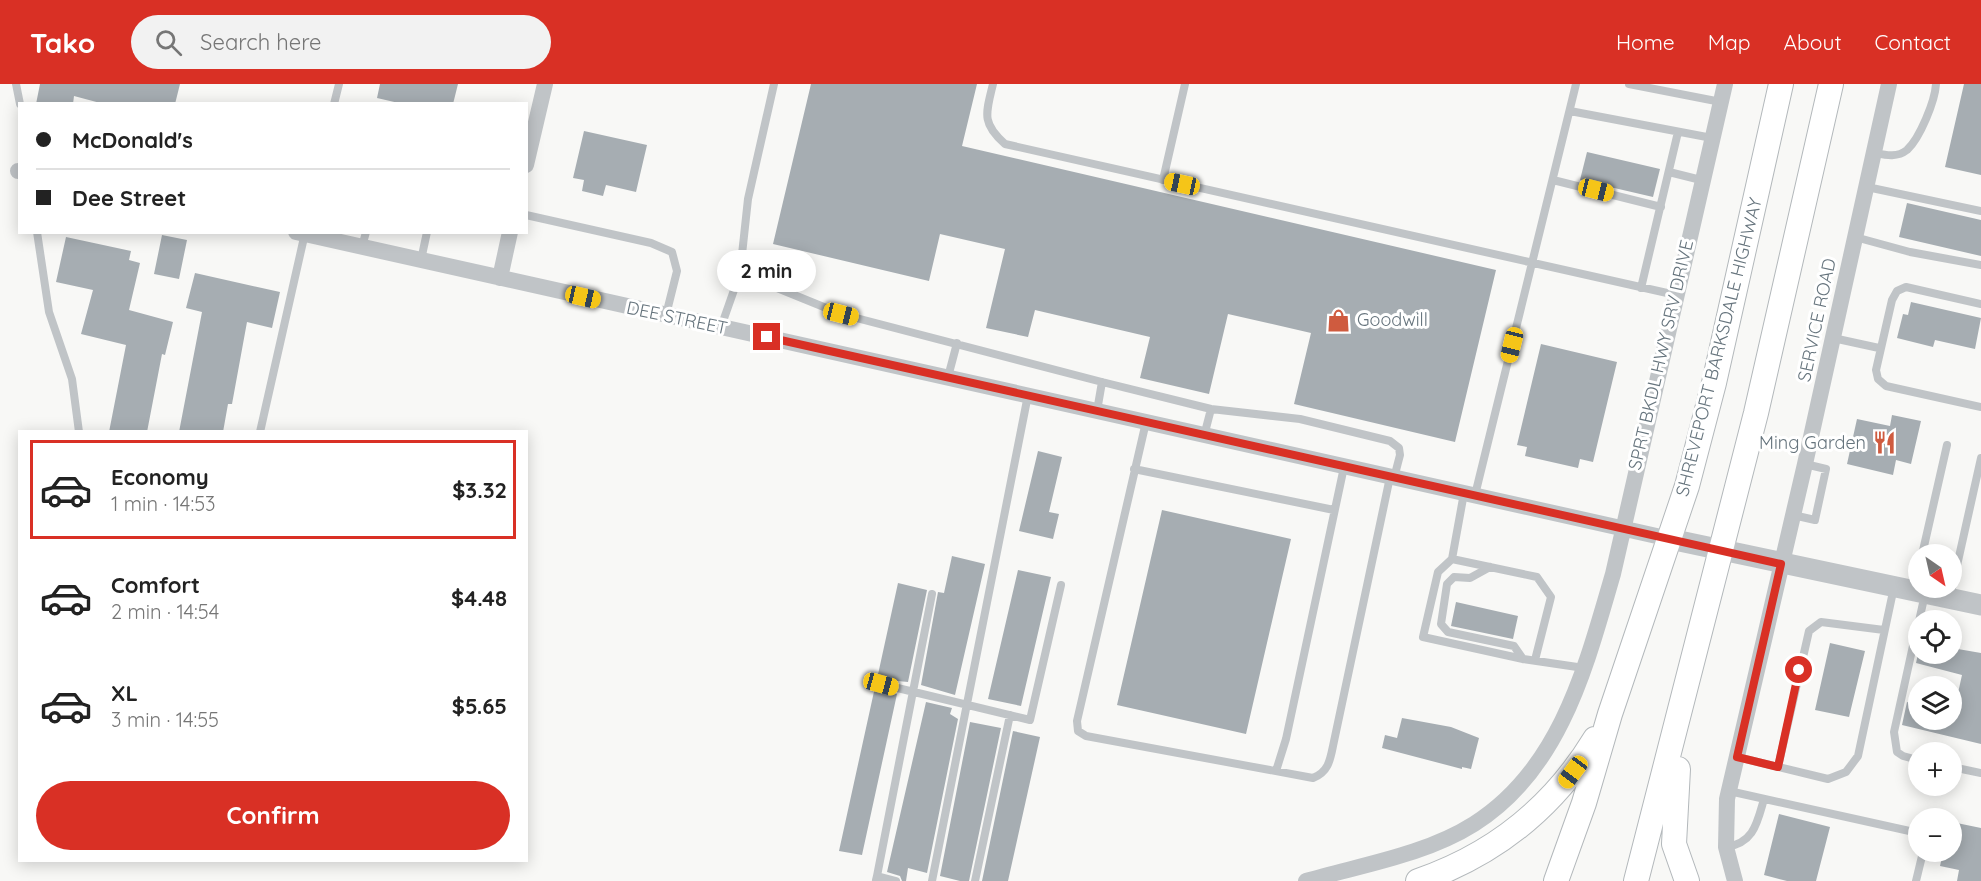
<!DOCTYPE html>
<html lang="en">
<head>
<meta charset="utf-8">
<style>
  :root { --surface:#fff; --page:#f2f2f2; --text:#222; --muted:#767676; --line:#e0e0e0; --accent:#d93025 }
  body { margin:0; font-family:Quicksand,sans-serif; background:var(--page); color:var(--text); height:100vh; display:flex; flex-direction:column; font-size:22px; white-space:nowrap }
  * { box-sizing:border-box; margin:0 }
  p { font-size:20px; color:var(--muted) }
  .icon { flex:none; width:33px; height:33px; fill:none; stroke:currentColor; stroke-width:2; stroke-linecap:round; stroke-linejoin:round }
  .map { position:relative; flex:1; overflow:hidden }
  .drawer { position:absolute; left:18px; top:346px; width:510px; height:432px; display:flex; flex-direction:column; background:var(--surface); border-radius:0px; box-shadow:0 3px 15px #0003 }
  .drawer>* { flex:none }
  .hud { position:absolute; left:18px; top:18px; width:510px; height:132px; border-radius:0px; box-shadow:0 3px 15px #0003; display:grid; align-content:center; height:132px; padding:0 18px; background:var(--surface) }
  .needle { width:39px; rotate:146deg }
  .buttons { position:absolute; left:1908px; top:460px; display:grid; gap:12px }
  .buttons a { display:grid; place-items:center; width:54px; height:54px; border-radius:50%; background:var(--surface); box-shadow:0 3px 15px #0003; font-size:30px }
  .end { position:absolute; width:27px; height:27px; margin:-14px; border:8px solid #d93025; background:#fff; box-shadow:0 0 0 3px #fff }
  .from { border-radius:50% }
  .bubble { position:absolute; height:42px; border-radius:21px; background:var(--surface); box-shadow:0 3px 15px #0003; font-size:20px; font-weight:800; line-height:42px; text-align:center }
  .car { position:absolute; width:18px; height:36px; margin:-18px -9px; border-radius:8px; box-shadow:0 0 4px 2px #0007; background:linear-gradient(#f5c518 24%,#345 0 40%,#f5c518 0 76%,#345 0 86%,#f5c518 0) }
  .hud b { display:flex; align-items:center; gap:21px; height:57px; font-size:22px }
  .hud b+b { border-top:2px solid var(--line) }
  .hud i { width:15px; height:15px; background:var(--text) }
  ul { padding:10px 0 0; list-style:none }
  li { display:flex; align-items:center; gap:18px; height:99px; margin:0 12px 9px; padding:0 6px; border:3px solid transparent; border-radius:0px }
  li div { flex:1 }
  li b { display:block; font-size:22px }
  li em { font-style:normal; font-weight:800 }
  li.current { border-color:var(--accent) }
  li>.icon { width:54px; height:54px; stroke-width:1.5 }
  .cta { display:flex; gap:12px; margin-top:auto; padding:12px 18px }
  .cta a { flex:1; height:69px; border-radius:36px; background:var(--accent); color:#fff; font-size:24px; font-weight:800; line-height:69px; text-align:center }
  header { display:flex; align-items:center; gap:36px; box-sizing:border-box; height:84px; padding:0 30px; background:var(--accent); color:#fff }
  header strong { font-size:28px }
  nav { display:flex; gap:33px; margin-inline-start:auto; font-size:21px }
  .search { width:420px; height:54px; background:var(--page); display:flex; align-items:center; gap:15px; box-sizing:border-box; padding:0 21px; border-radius:33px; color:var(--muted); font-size:22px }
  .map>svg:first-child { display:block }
</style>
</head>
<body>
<header>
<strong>Tako</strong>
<div class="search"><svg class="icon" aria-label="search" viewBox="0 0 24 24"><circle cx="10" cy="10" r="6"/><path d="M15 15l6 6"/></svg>Search here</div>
<nav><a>Home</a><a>Map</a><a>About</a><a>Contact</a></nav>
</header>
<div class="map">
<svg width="1981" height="797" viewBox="0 0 1981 797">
  <rect width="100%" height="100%" fill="#f8f8f6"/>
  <path fill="#a6adb2" d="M 40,0 L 180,0 L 175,20 L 104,20 L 74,12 L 73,20 L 36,20 Z
    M 380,0 L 458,0 L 453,20 L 403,20 L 377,14 Z
    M 811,0 L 977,0 L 962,62 L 1496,186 L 1455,358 L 1294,320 L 1311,249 L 1228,230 L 1209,310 L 1140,294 L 1150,253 L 1035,226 L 1028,253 L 986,244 L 1005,165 L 940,150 L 929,197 L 773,160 Z
    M 1964,0 L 1981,0 L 1981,91 L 1945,83 Z
    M 584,47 L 647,61 L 636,108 L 606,101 L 603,112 L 582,107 L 584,96 L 573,94 Z
    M 1587,68 L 1660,85 L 1653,113 L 1580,96 Z
    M 1907,119 L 1981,136 L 1981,172 L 1899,153 Z
    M 162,151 L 187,156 L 179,195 L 154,190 Z
    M 66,153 L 131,167 L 129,176 L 140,179 L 129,226 L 173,238 L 165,271 L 162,270 L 147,348 L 109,348 L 126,261 L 81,250 L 93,206 L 56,198 Z
    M 195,189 L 280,208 L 272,244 L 247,238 L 232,320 L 228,320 L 223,348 L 179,348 L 202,228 L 186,224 Z
    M 1911,218 L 1981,234 L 1975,265 L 1935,256 L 1933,263 L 1897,254 L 1903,230 L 1908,231 Z
    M 1541,260 L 1617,278 L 1593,378 L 1580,375 L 1578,384 L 1525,372 L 1527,363 L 1517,361 Z
    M 1892,331 L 1921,337 L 1911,380 L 1896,376 L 1893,391 L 1847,380 L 1857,335 L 1890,342 Z
    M 1038,367 L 1062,373 L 1049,428 L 1059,430 L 1053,455 L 1019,447 Z
    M 1162,426 L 1291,455 L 1246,650 L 1117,621 Z
    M 952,472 L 985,480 L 955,611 L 921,601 L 938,508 L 944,509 Z
    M 1018,486 L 1051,493 L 1021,622 L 988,615 Z
    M 898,499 L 927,506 L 908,598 L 877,595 Z
    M 1456,518 L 1518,532 L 1513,555 L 1451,542 Z
    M 1830,559 L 1865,567 L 1849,633 L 1815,626 Z
    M 1952,564 L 1981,569 L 1981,660 L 1902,641 L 1907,618 L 1918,621 L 1918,636 L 1952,636 L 1962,591 L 1916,579 L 1918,570 L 1952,570 Z
    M 875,603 L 897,610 L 862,771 L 839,767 Z
    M 926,618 L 952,624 L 950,630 L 958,635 L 927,789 L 908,784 L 906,797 L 902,797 L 900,792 L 887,788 Z
    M 1402,634 L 1451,643 L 1479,654 L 1471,685 L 1462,683 L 1462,685 L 1382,664 L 1385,651 L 1397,654 Z
    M 970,638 L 1001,644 L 969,797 L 960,797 L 940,792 Z
    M 1013,647 L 1040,653 L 1008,797 L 982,797 Z
    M 1779,730 L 1830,743 L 1816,797 L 1787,797 L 1764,791 Z
    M 1952,738 L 1981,744 L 1981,797 L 1957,797 L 1959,786 L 1940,782 L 1943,768 L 1952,768 Z"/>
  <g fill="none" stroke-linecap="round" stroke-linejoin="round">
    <defs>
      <path id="secondary" d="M 1678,685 L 1674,760 L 1687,797
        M 1418,797 C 1494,771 1553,724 1595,655
        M 1556,797 L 1584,719 L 1610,630 L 1687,402 L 1714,299 L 1781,0
        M 1636,797 L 1756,329 L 1831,0"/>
    </defs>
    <use href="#secondary" stroke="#b3b8bb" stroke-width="26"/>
    <path stroke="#c0c4c7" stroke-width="8" d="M 16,0 L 20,20
      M 993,0 C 986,29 981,39 1005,60 L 1676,211
      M 1629,0 L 1721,18
      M 334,20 L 339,0
      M 1570,27 L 1712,54
      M 1874,69 C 1885,71 1897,74 1907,66 C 1920,54 1935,17 1936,0
      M 1669,88 L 1701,96
      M 1163,96 L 1185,0
      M 1553,96 L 1661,123
      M 1867,103 L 1981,127
      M 526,131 L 651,159 L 672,168 L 677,187 L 666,231
      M 37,148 L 49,228 L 72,295 L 79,348
      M 1855,153 L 1910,168 L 1981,181
      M 362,163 L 366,148
      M 421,176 L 427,148
      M 740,189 L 841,230 L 1102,298 L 1211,325 L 1300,335 L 1390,357 L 1399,364 L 1400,371 L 1394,394
      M 1641,204 L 1678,48
      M 1981,220 L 1906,203 L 1897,207 L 1892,216 L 1876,286 L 1878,295 L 1886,302 L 1981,323
      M 721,243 L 740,189 L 748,115 L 774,0
      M 1833,254 L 1879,264
      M 948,293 L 957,259
      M 1097,327 L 1102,298
      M 1146,338 L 1077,637 L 1078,647 L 1086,652 L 1313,694 C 1328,688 1330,677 1333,662 L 1390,393
      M 260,348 L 305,149
      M 1204,352 L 1211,325
      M 1134,385 L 1334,426
      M 1464,409 L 1452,475 L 1438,488 L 1423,553 L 1523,575 L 1584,584
      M 1475,411 L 1576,0
      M 1793,431 L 1815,436 L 1826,385 L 1805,380
      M 1922,471 L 1947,361
      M 1452,475 L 1537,493 L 1551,513 L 1535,576
      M 1490,483 L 1470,494 L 1454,493 L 1447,500 L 1441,540 L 1448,548 L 1514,562 L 1523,575
      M 1952,504 L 1981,374
      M 1914,507 L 1918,488
      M 1919,537 L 1925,510
      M 1918,539 L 1894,648 L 1897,668 L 1903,672 L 1918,676
      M 881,600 L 1030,636 L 1061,501
      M 1737,673 L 1828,695 L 1846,688 L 1858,672 L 1894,503
      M 1778,683 L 1809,547 L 1821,538 L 1884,546
      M 1952,683 L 1981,689
      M 1276,687 L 1286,655 L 1344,383
      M 1729,707 L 1914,748 L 1918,752
      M 1726,763 C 1754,759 1757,739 1764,715
      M 877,792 L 932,510
      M 876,796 L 877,792 L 896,797
      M 932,797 L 1028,311
      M 975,797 L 1010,631
      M 1916,797 L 1923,768"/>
    <path stroke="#c0c4c7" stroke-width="16" d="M 526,81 L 545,0
      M 18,87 L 20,87
      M 296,148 L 1670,455
      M 500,194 L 510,148
      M 1306,797 C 1361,781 1425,771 1474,740 C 1561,685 1586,582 1613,490 L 1725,0
      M 1735,797 L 1726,763 L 1727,715 L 1805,380 L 1889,0"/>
    <path stroke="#c0c4c7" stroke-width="21" d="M 1670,455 L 1981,521"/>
    <use href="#secondary" stroke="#fff" stroke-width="24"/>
  </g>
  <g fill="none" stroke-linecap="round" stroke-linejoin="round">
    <path stroke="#d93025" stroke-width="8" d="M 767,253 L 1781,480 L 1737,673 L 1778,683 L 1799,586"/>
  </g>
  <defs>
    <symbol id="shop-bare" viewBox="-9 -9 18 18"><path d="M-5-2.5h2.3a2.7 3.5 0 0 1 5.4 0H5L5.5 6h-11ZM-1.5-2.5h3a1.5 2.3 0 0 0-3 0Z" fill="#cf5b3f" stroke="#fff" stroke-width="2.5" paint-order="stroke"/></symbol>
    <symbol id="restaurant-bare" viewBox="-9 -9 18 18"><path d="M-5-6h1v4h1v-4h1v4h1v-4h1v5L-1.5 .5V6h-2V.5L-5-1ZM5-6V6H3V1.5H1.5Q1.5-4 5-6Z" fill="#cf5b3f" stroke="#fff" stroke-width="2.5" paint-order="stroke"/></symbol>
  </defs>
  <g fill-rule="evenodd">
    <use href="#shop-bare" x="1322" y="220" width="33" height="33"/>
    <use href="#restaurant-bare" x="1868" y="342" width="33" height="33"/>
  </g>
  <g text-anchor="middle" stroke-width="6" stroke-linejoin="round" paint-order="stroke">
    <g font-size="18" fill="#66747d" stroke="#fff">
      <text transform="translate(677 234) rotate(12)" y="6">DEE STREET</text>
      <text transform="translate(1817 236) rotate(-78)" y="6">SERVICE ROAD</text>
      <text transform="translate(1719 263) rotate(-76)" y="6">SHREVEPORT BARKSDALE HIGHWAY</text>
      <text transform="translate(1661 271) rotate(-77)" y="6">SPRT BKDL HWY SRV DRIVE</text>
    </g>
    <g font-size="18" fill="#66747d" stroke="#fff" text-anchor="start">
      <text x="1357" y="242">Goodwill</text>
      <text x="1866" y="365" text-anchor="end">Ming Garden</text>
    </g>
  </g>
</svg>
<div class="buttons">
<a><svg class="needle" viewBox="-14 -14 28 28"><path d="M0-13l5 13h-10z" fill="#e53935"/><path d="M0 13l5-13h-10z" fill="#767676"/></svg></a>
<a><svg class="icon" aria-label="locate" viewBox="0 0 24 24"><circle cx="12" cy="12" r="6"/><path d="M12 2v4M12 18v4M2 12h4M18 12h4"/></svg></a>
<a><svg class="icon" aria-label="layers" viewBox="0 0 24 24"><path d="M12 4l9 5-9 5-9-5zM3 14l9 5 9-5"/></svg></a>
<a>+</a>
<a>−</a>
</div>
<i class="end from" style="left:1799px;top:586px"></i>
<i class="end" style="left:767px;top:253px"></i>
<div class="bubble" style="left:717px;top:166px;width:99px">2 min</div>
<i class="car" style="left:1182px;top:100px;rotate:282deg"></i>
<i class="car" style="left:1596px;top:106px;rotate:104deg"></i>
<i class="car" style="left:583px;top:213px;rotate:103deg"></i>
<i class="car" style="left:841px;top:230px;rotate:104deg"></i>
<i class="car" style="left:1512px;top:261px;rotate:194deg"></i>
<i class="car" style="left:881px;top:600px;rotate:105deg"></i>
<i class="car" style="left:1573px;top:688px;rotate:217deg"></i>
<div class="hud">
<b><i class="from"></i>McDonald's</b>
<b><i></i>Dee Street</b>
</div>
<section class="drawer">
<ul>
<li class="current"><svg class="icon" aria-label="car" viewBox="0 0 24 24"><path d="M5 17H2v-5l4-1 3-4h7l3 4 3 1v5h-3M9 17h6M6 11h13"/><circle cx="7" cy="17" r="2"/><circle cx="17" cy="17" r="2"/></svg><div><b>Economy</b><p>1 min · 14:53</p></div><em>$3.32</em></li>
<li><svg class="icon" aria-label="car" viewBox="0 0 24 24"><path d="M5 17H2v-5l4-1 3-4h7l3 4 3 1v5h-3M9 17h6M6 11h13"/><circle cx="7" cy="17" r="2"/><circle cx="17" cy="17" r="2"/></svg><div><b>Comfort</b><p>2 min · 14:54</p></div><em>$4.48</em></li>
<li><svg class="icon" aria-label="car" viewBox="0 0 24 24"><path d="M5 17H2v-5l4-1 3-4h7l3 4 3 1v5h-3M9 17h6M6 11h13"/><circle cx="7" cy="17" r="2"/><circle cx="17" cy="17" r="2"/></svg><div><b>XL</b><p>3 min · 14:55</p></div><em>$5.65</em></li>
</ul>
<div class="cta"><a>Confirm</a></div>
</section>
</div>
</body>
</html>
